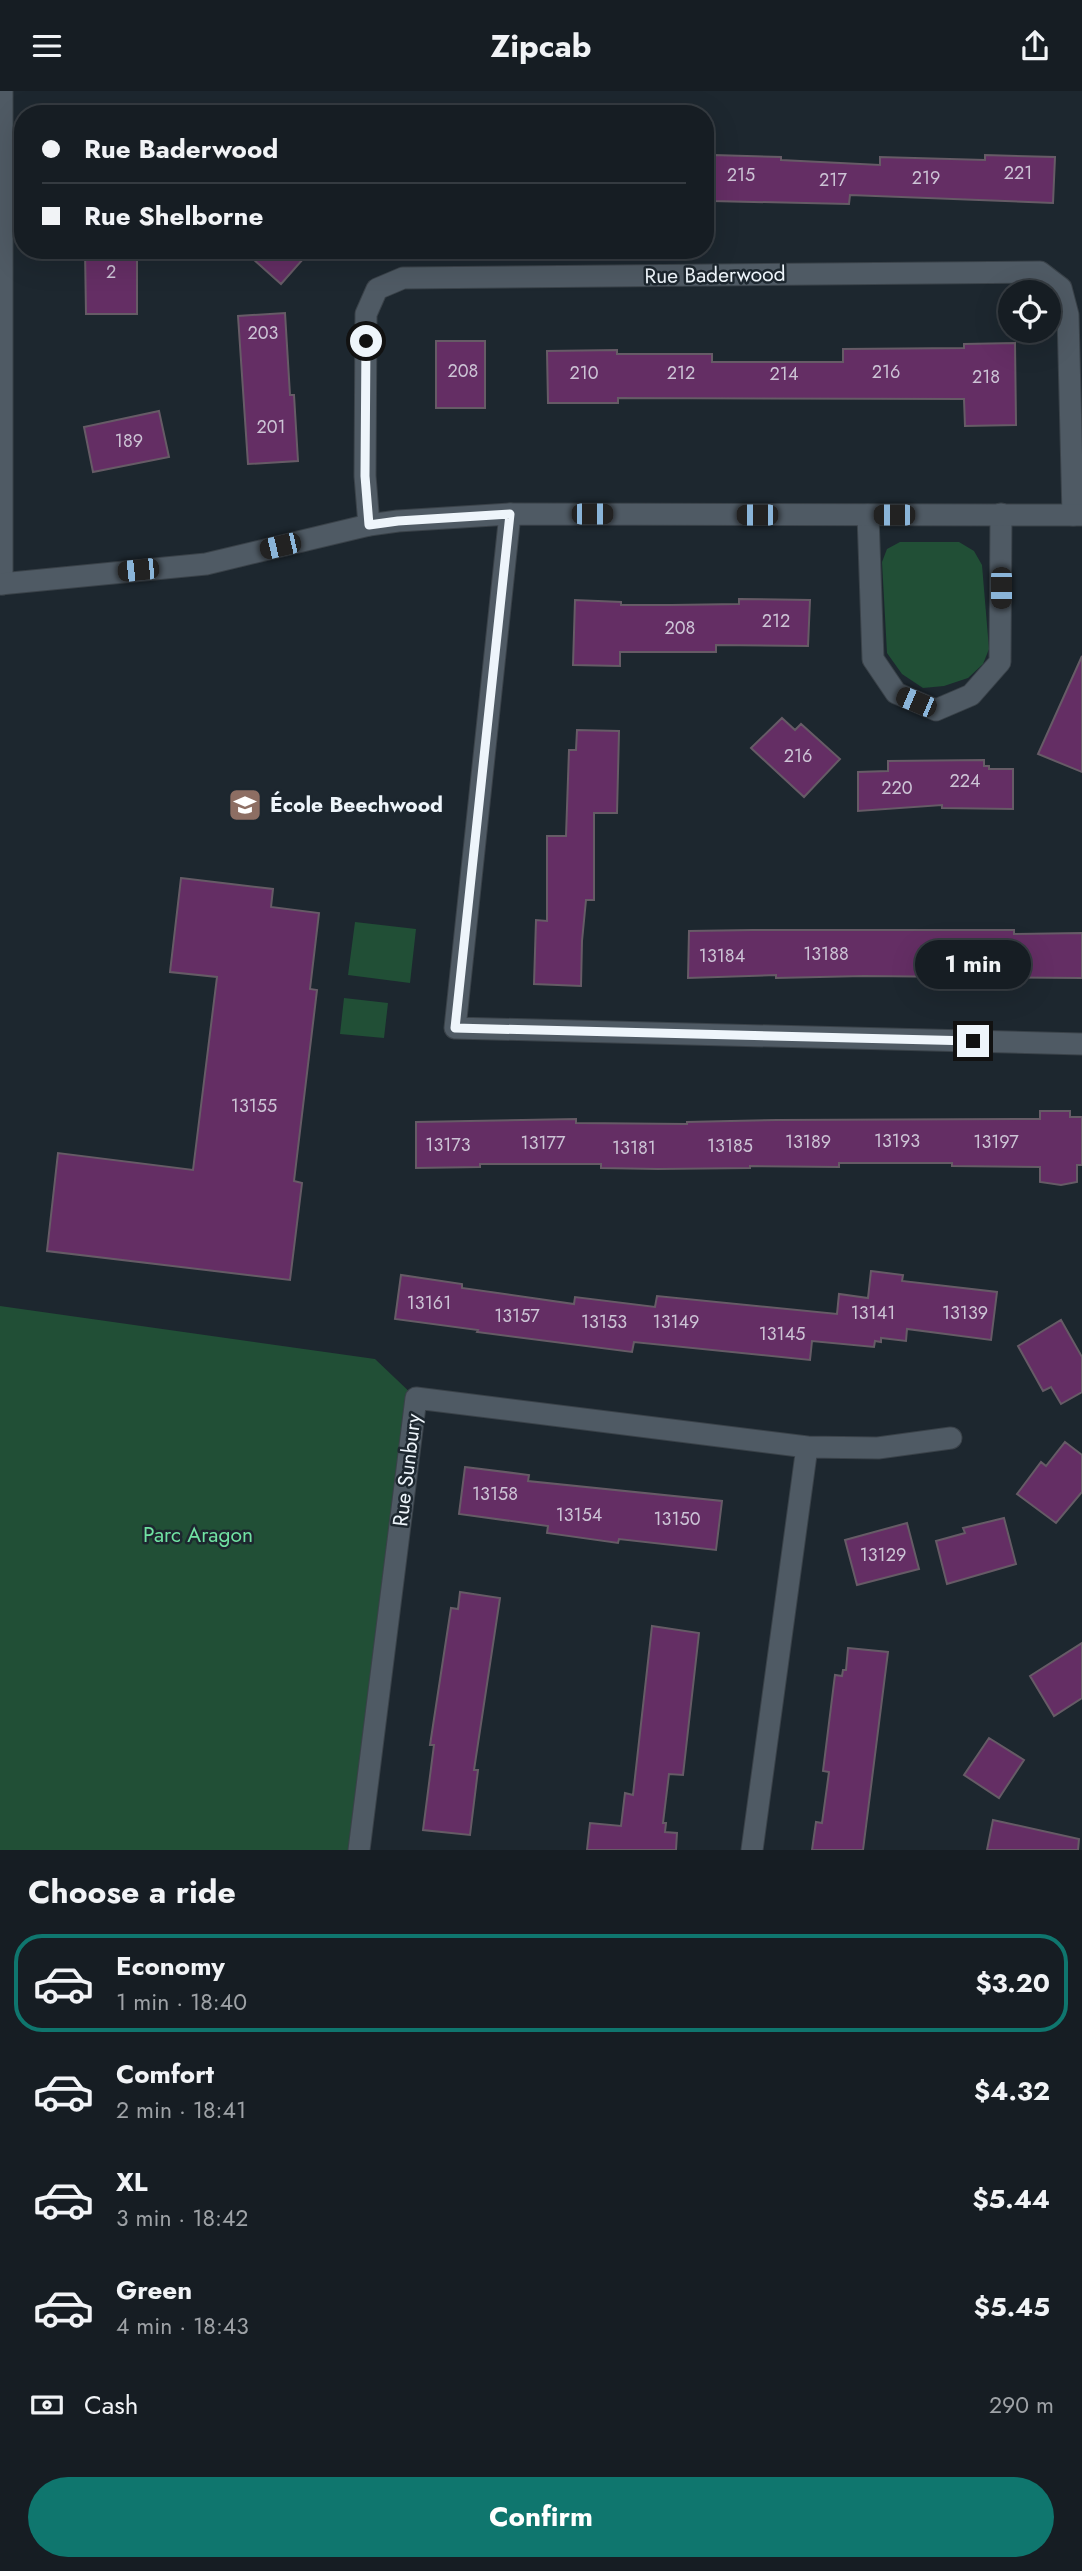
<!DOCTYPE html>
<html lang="en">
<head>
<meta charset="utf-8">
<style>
  :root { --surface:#161d23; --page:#232a30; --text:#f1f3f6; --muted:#9ea2a6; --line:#353b41; --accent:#0f766e }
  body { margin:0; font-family:Jost,sans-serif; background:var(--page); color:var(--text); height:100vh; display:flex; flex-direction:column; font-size:26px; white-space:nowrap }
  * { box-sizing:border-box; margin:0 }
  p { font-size:23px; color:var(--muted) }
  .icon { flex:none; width:38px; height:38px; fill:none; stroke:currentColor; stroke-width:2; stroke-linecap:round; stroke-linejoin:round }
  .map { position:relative; height:1759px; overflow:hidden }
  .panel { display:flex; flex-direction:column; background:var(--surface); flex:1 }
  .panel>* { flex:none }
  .guide { position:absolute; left:14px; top:14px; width:700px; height:154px; border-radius:28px; box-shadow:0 7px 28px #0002,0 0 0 2px var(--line); display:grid; align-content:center; height:154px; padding:0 28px; background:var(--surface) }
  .fabs { position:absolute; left:998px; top:189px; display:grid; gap:14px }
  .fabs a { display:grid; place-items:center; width:63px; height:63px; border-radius:50%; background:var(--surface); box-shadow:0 7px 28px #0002,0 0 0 2px var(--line); font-size:35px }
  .end { position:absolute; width:32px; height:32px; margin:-16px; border:9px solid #eef5fb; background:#111; box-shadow:0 0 0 4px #111 }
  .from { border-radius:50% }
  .bubble { position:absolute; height:49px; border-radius:24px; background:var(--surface); box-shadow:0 7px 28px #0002,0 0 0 2px var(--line); font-size:23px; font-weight:700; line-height:49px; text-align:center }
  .car { position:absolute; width:21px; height:42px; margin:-21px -10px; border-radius:9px; box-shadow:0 0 5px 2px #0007; background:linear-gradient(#222 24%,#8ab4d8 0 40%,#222 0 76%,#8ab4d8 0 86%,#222 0) }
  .guide b { display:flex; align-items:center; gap:24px; height:66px; font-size:26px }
  .guide b+b { border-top:2px solid var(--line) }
  .guide i { width:18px; height:18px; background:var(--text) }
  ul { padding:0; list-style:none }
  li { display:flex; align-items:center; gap:21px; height:98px; margin:0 14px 10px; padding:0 14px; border:4px solid transparent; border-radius:28px }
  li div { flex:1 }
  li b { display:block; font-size:26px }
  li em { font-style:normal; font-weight:700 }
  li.selected { border-color:var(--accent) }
  li>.icon { width:63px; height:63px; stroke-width:1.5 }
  h2 { padding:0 28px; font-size:32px; line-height:84px }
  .pay { display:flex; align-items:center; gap:18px; height:77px; padding:0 28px; font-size:26px }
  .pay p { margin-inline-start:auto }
  .cta { display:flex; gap:14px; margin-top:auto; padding:14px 28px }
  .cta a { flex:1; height:80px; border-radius:42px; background:var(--accent); color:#fff; font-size:28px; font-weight:700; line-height:80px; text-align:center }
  header { display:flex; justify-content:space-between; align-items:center; height:91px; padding:0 28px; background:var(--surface); font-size:32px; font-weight:700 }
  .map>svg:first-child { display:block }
</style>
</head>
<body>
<header><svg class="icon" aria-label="menu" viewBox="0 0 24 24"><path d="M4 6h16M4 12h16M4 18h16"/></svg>Zipcab<svg class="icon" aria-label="share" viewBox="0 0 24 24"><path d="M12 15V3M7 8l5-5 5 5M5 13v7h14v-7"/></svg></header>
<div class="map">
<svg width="1082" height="1759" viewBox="0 0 1082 1759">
  <rect width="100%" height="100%" fill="#1d272f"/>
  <path fill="#214f36" d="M 900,451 L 959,451 L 974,460 L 982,474 L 989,558 L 983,573 L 968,587 L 944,595 L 923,597 L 902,583 L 887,562 L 882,471 L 887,458 Z
    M 355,831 L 416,838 L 410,892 L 348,884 Z
    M 344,907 L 388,912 L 384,947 L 340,943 Z
    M 0,1215 L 375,1268 L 416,1307 L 359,1759 L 0,1759 Z"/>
  <path fill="#642e64" stroke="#665b66" stroke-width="2" d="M 713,64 L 781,66 L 781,69 L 880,74 L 880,66 L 985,69 L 985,64 L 1055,66 L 1053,112 L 850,104 L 849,113 L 712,110 Z
    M 85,159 L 137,159 L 137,223 L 86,223 Z
    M 243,159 L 311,159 L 281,193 Z
    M 285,222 L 290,304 L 294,304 L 298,370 L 248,373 L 238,225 Z
    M 436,250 L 485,250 L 485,317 L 436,317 Z
    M 1015,252 L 1016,334 L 965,335 L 964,308 L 618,307 L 618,312 L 548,312 L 547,260 L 617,259 L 617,263 L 712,263 L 712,271 L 843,271 L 843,258 L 964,257 L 964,253 Z
    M 159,320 L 169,366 L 93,381 L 84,336 Z
    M 739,508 L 810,509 L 808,555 L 716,554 L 716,561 L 620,561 L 620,575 L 573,574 L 575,509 L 621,511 L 621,514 L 671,514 L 739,513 Z
    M 1082,565 L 1082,681 L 1038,663 Z
    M 782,627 L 795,639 L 801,633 L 840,668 L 804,706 L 751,657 Z
    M 577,639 L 619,640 L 617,722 L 594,722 L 594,809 L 586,809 L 582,850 L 581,895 L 534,893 L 536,829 L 547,830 L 547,745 L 566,745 L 569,659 L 576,659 Z
    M 984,669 L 984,675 L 989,675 L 989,678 L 1013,678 L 1013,718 L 942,717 L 942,714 L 858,720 L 858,681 L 888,680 L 888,670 Z
    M 181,787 L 273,798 L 271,816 L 319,822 L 310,898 L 317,899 L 294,1090 L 302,1092 L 290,1189 L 47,1160 L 58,1062 L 193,1079 L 217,886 L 170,881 Z
    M 752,839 L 1014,839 L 1014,843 L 1082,842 L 1082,887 L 864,885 L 776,887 L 776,884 L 688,887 L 689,840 Z
    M 1040,1020 L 1070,1020 L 1070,1026 L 1082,1026 L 1082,1074 L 1077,1074 L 1077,1091 L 1061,1094 L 1040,1091 L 1040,1076 L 952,1075 L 952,1072 L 839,1072 L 839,1076 L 750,1075 L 750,1077 L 658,1078 L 601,1077 L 601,1073 L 480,1073 L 480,1076 L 416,1077 L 416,1031 L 576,1028 L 576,1032 L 687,1033 L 687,1031 L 777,1029 L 1040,1028 Z
    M 871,1180 L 903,1184 L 902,1190 L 997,1201 L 991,1249 L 907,1238 L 906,1250 L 881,1247 L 881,1251 L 875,1250 L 874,1256 L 812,1250 L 810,1269 L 634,1251 L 632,1261 L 477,1241 L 478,1239 L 395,1228 L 401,1184 L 462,1193 L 462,1197 L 574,1213 L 575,1206 L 655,1216 L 657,1205 L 837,1223 L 839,1203 L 868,1207 Z
    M 1061,1229 L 1082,1266 L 1082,1301 L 1061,1313 L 1051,1296 L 1043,1300 L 1018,1255 Z
    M 1065,1351 L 1082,1364 L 1082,1401 L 1056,1432 L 1017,1403 L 1041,1371 L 1046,1375 Z
    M 465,1376 L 529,1384 L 528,1390 L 722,1410 L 716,1459 L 619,1448 L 618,1452 L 547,1442 L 548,1435 L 459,1423 Z
    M 1004,1427 L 1016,1473 L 947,1493 L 936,1450 L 965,1442 L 963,1437 Z
    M 907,1432 L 919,1478 L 857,1494 L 845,1449 Z
    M 460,1501 L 500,1507 L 474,1679 L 478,1679 L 470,1744 L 423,1739 L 434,1654 L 430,1654 L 443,1569 L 451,1517 L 458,1518 Z
    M 652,1535 L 699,1542 L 683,1684 L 669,1683 L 663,1732 L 666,1732 L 665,1741 L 677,1742 L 676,1759 L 587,1759 L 590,1732 L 621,1735 L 625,1702 L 633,1704 Z
    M 1082,1552 L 1082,1607 L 1054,1625 L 1030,1585 Z
    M 848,1557 L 888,1561 L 863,1759 L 812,1759 L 816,1731 L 822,1732 L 829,1681 L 823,1680 L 835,1584 L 842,1585 L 843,1579 L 846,1579 Z
    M 989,1647 L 1024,1669 L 999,1707 L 964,1684 Z
    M 993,1729 L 1079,1748 L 1078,1759 L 987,1759 Z"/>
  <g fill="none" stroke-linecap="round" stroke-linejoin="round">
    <defs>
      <path id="street" d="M 510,423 L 455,937 L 1082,953
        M 868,424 L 873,568 L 896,602 L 936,619 L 971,604 L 1000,571 L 1001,423
        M 369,434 L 365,385 L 366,223 L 377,198 L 403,187 L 1040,181 L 1061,197 L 1068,224 L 1073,424
        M 2,493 L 2,0
        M 359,1759 L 416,1307 L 807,1356 L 878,1357 L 951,1347
        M 752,1759 L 807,1356"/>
      <path id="secondary" d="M 0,493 L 206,473 L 369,434 L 398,430 L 510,423 L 1082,424"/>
    </defs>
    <use href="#street" stroke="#3a4249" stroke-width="23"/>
    <use href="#secondary" stroke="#3a4249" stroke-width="23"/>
    <use href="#street" stroke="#4f5a64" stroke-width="21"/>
    <use href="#secondary" stroke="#4f5a64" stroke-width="21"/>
  </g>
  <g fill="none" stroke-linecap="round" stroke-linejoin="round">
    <path stroke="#eef5fb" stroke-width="9" d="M 366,250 L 365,385 L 369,434 L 398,430 L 510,423 L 455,937 L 973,950"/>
  </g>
  <defs>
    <symbol id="school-square" viewBox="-11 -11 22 22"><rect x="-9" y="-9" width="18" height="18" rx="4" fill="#8d6e63" stroke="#1d272f"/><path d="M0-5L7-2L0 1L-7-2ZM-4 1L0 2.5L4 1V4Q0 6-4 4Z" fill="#fff"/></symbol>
  </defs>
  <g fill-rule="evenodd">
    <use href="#school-square" x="226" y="695" width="38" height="38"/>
  </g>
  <g text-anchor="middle" stroke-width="5" stroke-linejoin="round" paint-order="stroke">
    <g font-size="18" fill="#ccc3d5">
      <text x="1018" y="88">221</text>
      <text x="741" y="90">215</text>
      <text x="926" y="93">219</text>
      <text x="833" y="95">217</text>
      <text x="111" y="187">2</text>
      <text x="263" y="248">203</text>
      <text x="463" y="286">208</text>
      <text x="886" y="287">216</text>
      <text x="584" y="288">210</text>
      <text x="681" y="288">212</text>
      <text x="784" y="289">214</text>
      <text x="986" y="292">218</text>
      <text x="271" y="342">201</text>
      <text x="129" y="356">189</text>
      <text x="776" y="536">212</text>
      <text x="680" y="543">208</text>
      <text x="798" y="671">216</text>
      <text x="965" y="696">224</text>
      <text x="897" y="703">220</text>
      <text x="826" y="869">13188</text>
      <text x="722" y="871">13184</text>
      <text x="254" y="1021">13155</text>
      <text x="897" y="1056">13193</text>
      <text x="808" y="1057">13189</text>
      <text x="996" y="1057">13197</text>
      <text x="543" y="1058">13177</text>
      <text x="448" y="1060">13173</text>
      <text x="730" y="1061">13185</text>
      <text x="634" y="1063">13181</text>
      <text x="429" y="1218">13161</text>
      <text x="873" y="1228">13141</text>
      <text x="965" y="1228">13139</text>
      <text x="517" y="1231">13157</text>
      <text x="604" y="1237">13153</text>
      <text x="676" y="1237">13149</text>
      <text x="782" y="1249">13145</text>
      <text x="495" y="1409">13158</text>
      <text x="579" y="1430">13154</text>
      <text x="677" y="1434">13150</text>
      <text x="883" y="1470">13129</text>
    </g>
    <g font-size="21" fill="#eef5fb" stroke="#1d272f">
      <text transform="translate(715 184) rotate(-1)" y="7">Rue Baderwood</text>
      <text transform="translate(407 1379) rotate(-83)" y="7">Rue Sunbury</text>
    </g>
    <g font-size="21" font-weight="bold" fill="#eef5fb" stroke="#1d272f" text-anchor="start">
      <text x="270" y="721">École Beechwood</text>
    </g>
    <g font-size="21" fill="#70e2a3" stroke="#1d272f">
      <text x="198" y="1451">Parc Aragon</text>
    </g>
  </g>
</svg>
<div class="fabs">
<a><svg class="icon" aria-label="locate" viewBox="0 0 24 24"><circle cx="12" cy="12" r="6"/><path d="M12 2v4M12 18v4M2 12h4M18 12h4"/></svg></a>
</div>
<i class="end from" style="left:366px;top:250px"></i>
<i class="end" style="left:973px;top:950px"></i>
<div class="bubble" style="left:915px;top:849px;width:116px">1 min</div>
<i class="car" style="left:592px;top:423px;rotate:90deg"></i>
<i class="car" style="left:757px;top:424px;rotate:270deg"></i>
<i class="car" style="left:894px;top:424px;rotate:270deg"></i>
<i class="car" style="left:280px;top:455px;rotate:257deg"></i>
<i class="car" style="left:138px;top:479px;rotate:264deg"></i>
<i class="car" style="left:1001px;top:497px;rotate:180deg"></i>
<i class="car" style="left:916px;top:611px;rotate:293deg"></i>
<div class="guide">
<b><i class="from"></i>Rue Baderwood</b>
<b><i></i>Rue Shelborne</b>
</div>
</div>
<section class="panel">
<h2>Choose a ride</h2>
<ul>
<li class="selected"><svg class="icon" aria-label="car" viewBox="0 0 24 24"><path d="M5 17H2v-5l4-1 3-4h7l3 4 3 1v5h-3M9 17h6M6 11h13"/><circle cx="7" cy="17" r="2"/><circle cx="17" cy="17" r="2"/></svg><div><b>Economy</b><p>1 min · 18:40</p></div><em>$3.20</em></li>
<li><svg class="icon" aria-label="car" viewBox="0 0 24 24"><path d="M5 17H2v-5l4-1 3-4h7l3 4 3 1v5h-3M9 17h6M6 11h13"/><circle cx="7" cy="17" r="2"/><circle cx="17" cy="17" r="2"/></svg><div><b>Comfort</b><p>2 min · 18:41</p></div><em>$4.32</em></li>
<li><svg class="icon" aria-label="car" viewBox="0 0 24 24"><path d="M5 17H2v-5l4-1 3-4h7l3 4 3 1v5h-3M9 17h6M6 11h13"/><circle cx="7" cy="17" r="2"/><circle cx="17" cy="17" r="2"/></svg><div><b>XL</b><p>3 min · 18:42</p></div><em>$5.44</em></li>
<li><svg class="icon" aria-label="car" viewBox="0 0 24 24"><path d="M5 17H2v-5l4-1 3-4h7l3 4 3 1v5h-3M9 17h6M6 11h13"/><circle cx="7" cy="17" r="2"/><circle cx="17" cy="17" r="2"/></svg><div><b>Green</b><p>4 min · 18:43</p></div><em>$5.45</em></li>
</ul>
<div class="pay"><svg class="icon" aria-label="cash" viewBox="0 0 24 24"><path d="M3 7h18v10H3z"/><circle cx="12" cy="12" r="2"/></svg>Cash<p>290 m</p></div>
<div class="cta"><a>Confirm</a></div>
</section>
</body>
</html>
